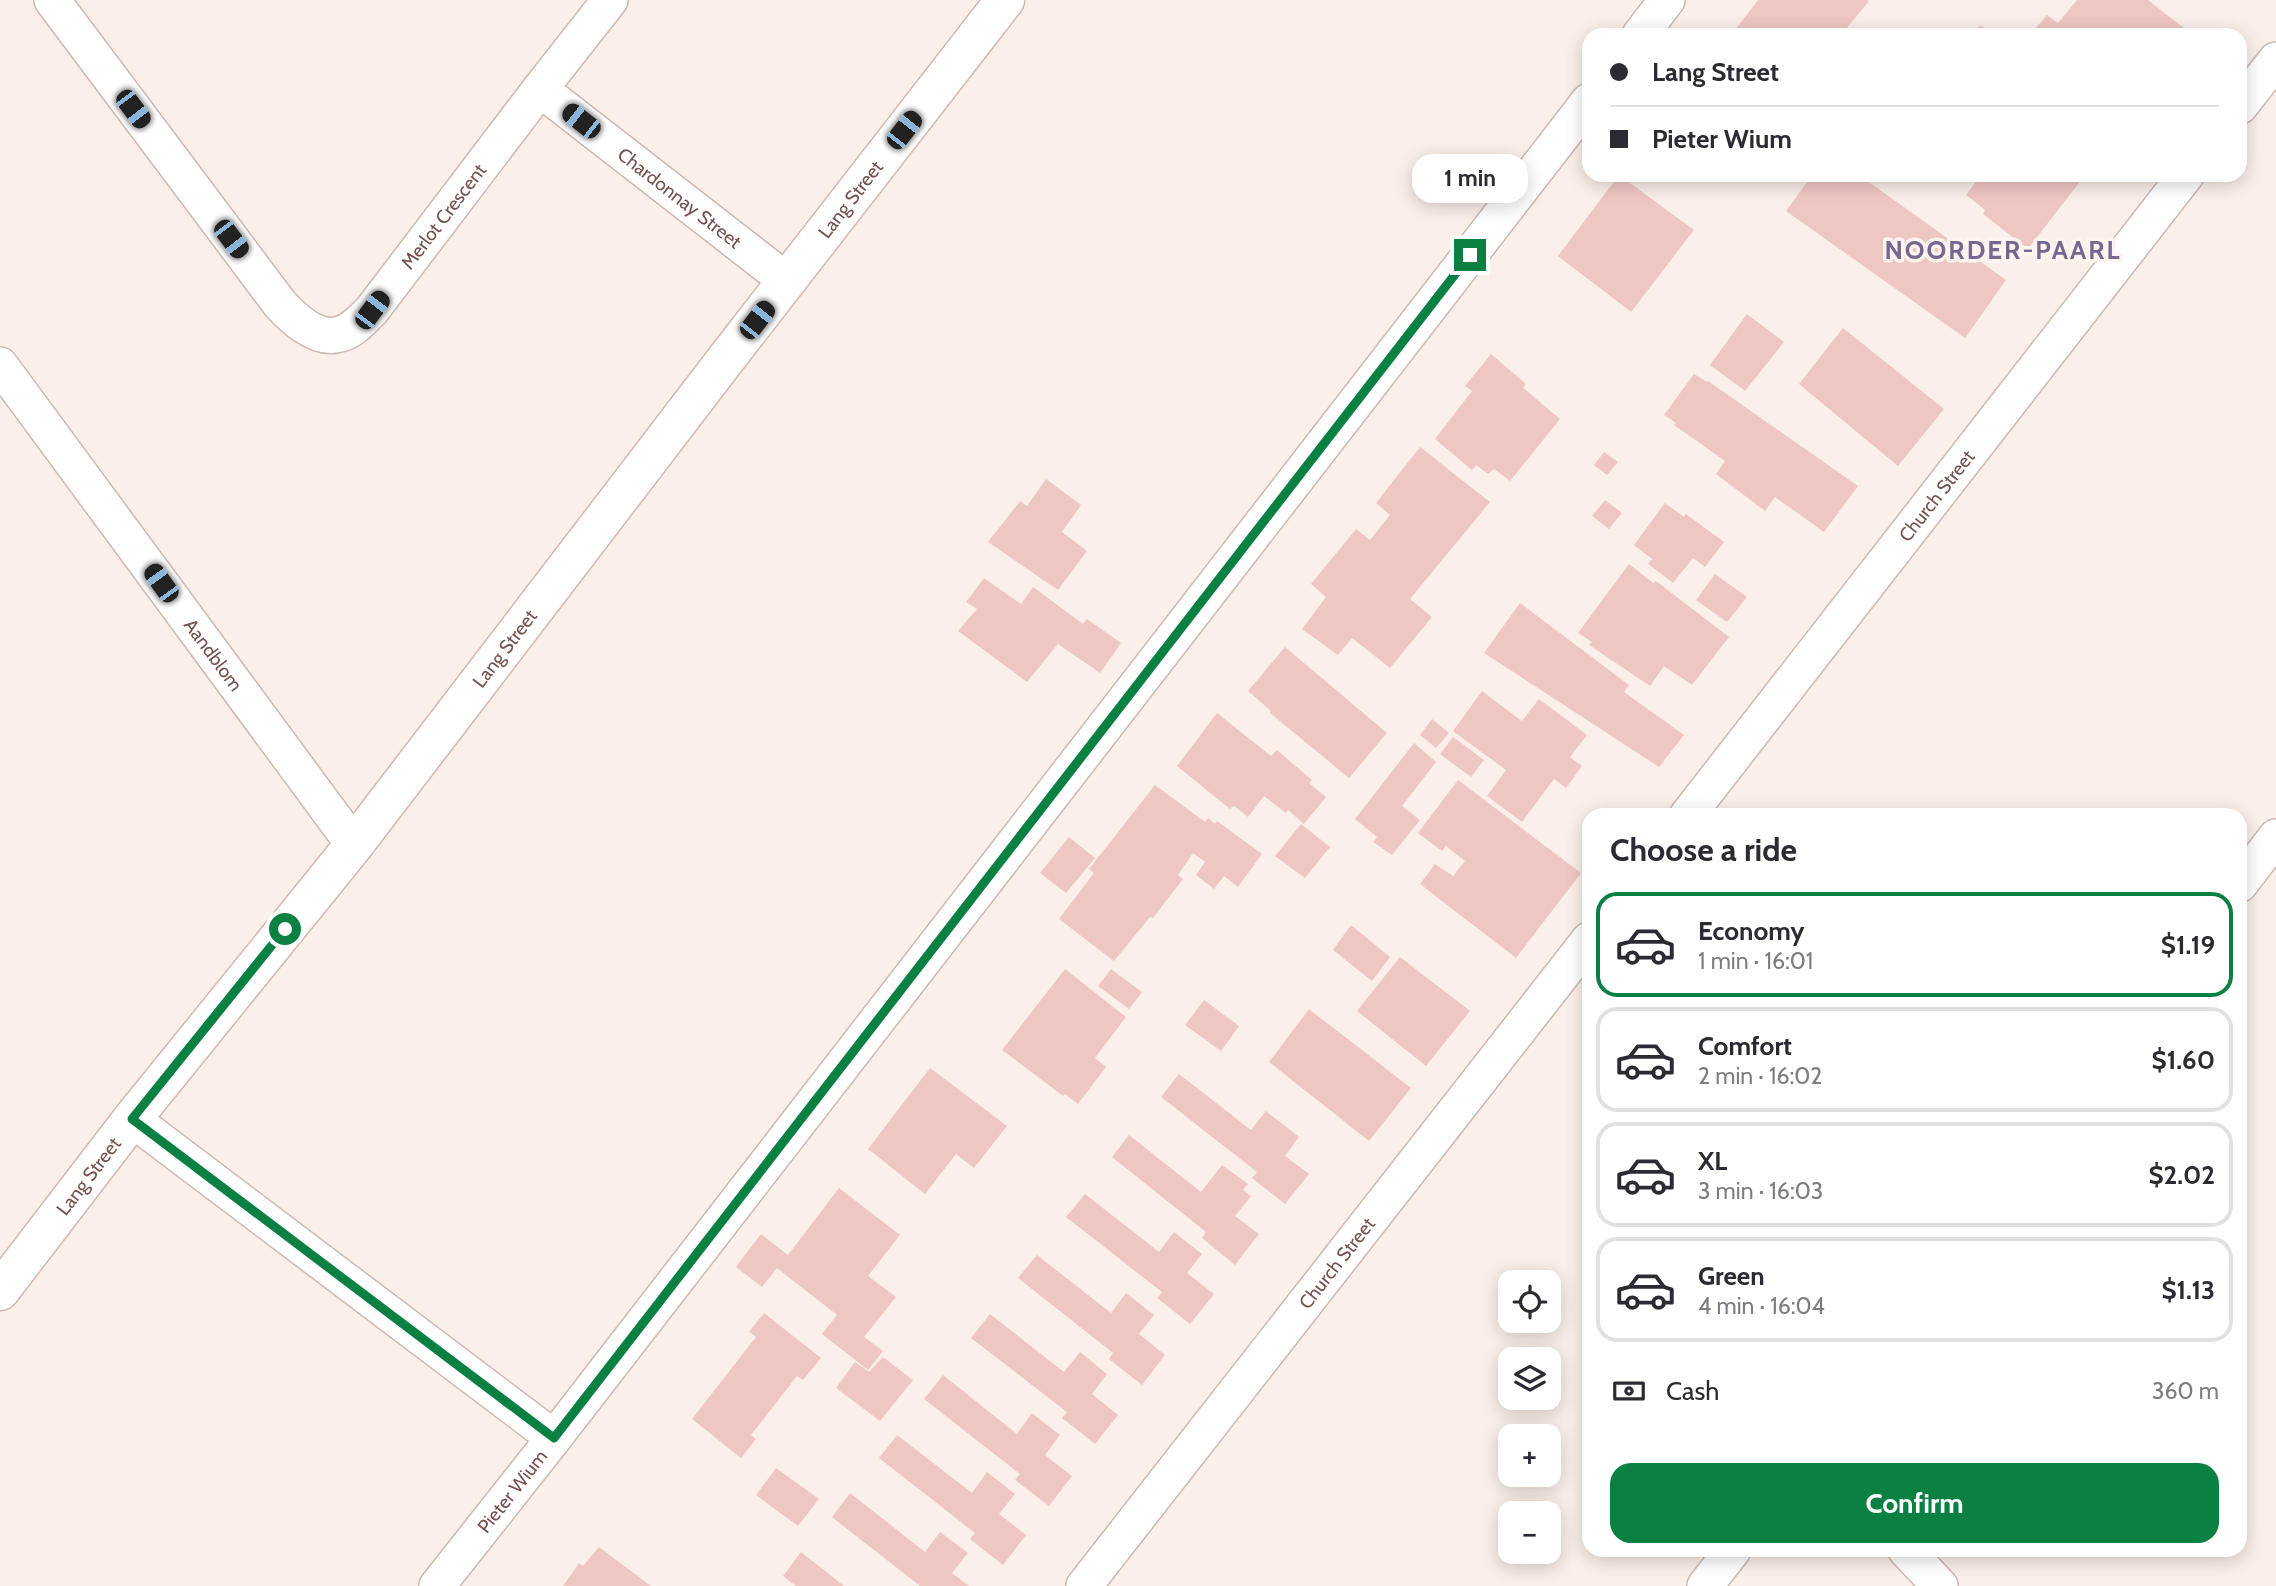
<!DOCTYPE html>
<html lang="en">
<head>
<meta charset="utf-8">
<style>
  :root { --surface:#fff; --page:#f7f7f7; --text:#2b2b33; --muted:#7c7c81; --line:#e1e1e2; --accent:#0b8043 }
  body { margin:0; font-family:Cabin,sans-serif; background:var(--page); color:var(--text); height:100vh; display:flex; flex-direction:column; font-size:26px; white-space:nowrap }
  * { box-sizing:border-box; margin:0 }
  p { font-size:23px; color:var(--muted) }
  .icon { flex:none; width:38px; height:38px; fill:none; stroke:currentColor; stroke-width:2; stroke-linecap:round; stroke-linejoin:round }
  .map { position:relative; flex:1; overflow:hidden }
  .panel { position:absolute; left:1582px; top:808px; width:665px; height:749px; display:flex; flex-direction:column; background:var(--surface); border-radius:21px; box-shadow:0 4px 18px #0003 }
  .panel>* { flex:none }
  .banner { position:absolute; left:1582px; top:28px; width:665px; height:154px; border-radius:21px; box-shadow:0 4px 18px #0003; display:grid; align-content:center; height:154px; padding:0 28px; background:var(--surface) }
  .controls { position:absolute; left:1498px; top:1270px; display:grid; gap:14px }
  .controls a { display:grid; place-items:center; width:63px; height:63px; border-radius:14px; background:var(--surface); box-shadow:0 4px 18px #0003; font-size:35px }
  .end { position:absolute; width:32px; height:32px; margin:-16px; border:9px solid #0b8043; background:#fff; box-shadow:0 0 0 4px #fff }
  .from { border-radius:50% }
  .bubble { position:absolute; height:49px; border-radius:21px; background:var(--surface); box-shadow:0 4px 18px #0003; font-size:23px; font-weight:800; line-height:49px; text-align:center }
  .car { position:absolute; width:21px; height:42px; margin:-21px -10px; border-radius:9px; box-shadow:0 0 5px 2px #0007; background:linear-gradient(#222 24%,#8ab4d8 0 40%,#222 0 76%,#8ab4d8 0 86%,#222 0) }
  .banner b { display:flex; align-items:center; gap:24px; height:66px; font-size:26px }
  .banner b+b { border-top:2px solid var(--line) }
  .banner i { width:18px; height:18px; background:var(--text) }
  ul { padding:0; list-style:none }
  li { display:flex; align-items:center; gap:21px; height:105px; margin:0 14px 10px; padding:0 14px; border:4px solid var(--line); border-radius:21px }
  li div { flex:1 }
  li b { display:block; font-size:26px }
  li em { font-style:normal; font-weight:800 }
  li.current { border-color:var(--accent) }
  li>.icon { width:63px; height:63px; stroke-width:1.5 }
  h2 { padding:0 28px; font-size:32px; line-height:84px }
  .pay { display:flex; align-items:center; gap:18px; height:77px; padding:0 28px; font-size:26px }
  .pay p { margin-inline-start:auto }
  .primary-button { display:flex; gap:14px; margin-top:auto; padding:14px 28px }
  .primary-button a { flex:1; height:80px; border-radius:21px; background:var(--accent); color:#fff; font-size:28px; font-weight:800; line-height:80px; text-align:center }
  .map>svg:first-child { display:block }
</style>
</head>
<body>
<div class="map">
<svg width="2276" height="1586" viewBox="0 0 2276 1586">
  <rect width="100%" height="100%" fill="#fbefe9"/>
  <path fill="#efc7c2" d="M 1758,0 L 1867,0 L 1869,1 L 1841,35 L 1731,35 Z
    M 2077,0 L 2148,0 L 2193,35 L 2030,35 L 2047,15 L 2058,23 Z
    M 1980,25 L 1993,34 L 1995,31 L 2000,35 L 1972,35 Z
    M 1619,175 L 1694,230 L 1631,312 L 1558,256 Z
    M 1812,175 L 1859,175 L 2006,280 L 1965,338 L 1786,211 Z
    M 1981,175 L 2085,175 L 2028,249 L 1983,214 L 1985,210 L 1966,195 Z
    M 1747,314 L 1784,342 L 1745,391 L 1710,365 Z
    M 1843,328 L 1944,409 L 1898,466 L 1799,384 Z
    M 1491,354 L 1526,384 L 1523,388 L 1560,419 L 1510,481 L 1494,469 L 1488,474 L 1476,465 L 1472,470 L 1435,439 L 1472,391 L 1465,386 Z
    M 1694,374 L 1707,382 L 1708,381 L 1858,486 L 1824,532 L 1775,497 L 1765,511 L 1716,474 L 1725,461 L 1674,425 L 1676,423 L 1664,415 Z
    M 1420,447 L 1490,502 L 1410,599 L 1432,617 L 1390,668 L 1352,638 L 1338,655 L 1302,629 L 1326,597 L 1311,584 L 1356,529 L 1370,540 L 1390,515 L 1376,503 Z
    M 1604,452 L 1618,462 L 1607,475 L 1594,465 Z
    M 1046,479 L 1081,505 L 1062,532 L 1087,551 L 1058,590 L 988,542 L 1020,501 L 1027,506 Z
    M 1605,500 L 1622,513 L 1609,529 L 1592,516 Z
    M 1665,503 L 1684,517 L 1686,514 L 1724,542 L 1705,567 L 1693,558 L 1673,583 L 1648,564 L 1652,559 L 1634,545 Z
    M 1629,564 L 1653,583 L 1656,581 L 1729,637 L 1692,685 L 1664,666 L 1650,686 L 1589,645 L 1592,642 L 1578,633 Z
    M 1715,574 L 1747,597 L 1727,622 L 1696,600 Z
    M 984,578 L 1021,604 L 1033,587 L 1083,624 L 1087,619 L 1121,643 L 1100,673 L 1058,644 L 1027,682 L 958,631 L 977,609 L 966,602 Z
    M 1520,603 L 1629,685 L 1624,692 L 1684,735 L 1659,767 L 1484,653 Z
    M 1285,647 L 1387,733 L 1349,778 L 1270,713 L 1271,711 L 1248,691 Z
    M 1482,691 L 1522,721 L 1539,699 L 1587,735 L 1570,757 L 1582,766 L 1566,788 L 1554,779 L 1522,822 L 1487,796 L 1506,770 L 1453,731 Z
    M 1217,713 L 1271,756 L 1277,750 L 1312,780 L 1309,783 L 1326,797 L 1304,824 L 1288,810 L 1286,813 L 1264,796 L 1248,817 L 1234,806 L 1230,809 L 1177,766 Z
    M 1432,719 L 1449,733 L 1436,748 L 1420,735 Z
    M 1453,737 L 1484,760 L 1471,777 L 1440,754 Z
    M 1414,743 L 1436,762 L 1402,806 L 1420,820 L 1392,855 L 1373,842 L 1377,837 L 1355,819 Z
    M 1458,780 L 1581,873 L 1516,958 L 1420,884 L 1435,864 L 1453,876 L 1465,861 L 1446,846 L 1442,851 L 1418,833 Z
    M 1155,785 L 1205,822 L 1208,818 L 1215,824 L 1217,821 L 1262,854 L 1238,887 L 1224,876 L 1214,889 L 1196,875 L 1205,862 L 1193,853 L 1178,875 L 1183,879 L 1153,918 L 1150,917 L 1114,961 L 1059,919 L 1094,873 L 1089,869 Z
    M 1301,824 L 1330,847 L 1305,878 L 1275,856 Z
    M 1069,837 L 1095,858 L 1066,893 L 1040,873 Z
    M 1351,925 L 1390,957 L 1372,981 L 1333,950 Z
    M 1400,957 L 1470,1011 L 1426,1066 L 1357,1011 Z
    M 1065,969 L 1126,1017 L 1095,1058 L 1106,1067 L 1078,1104 L 1065,1094 L 1063,1096 L 1002,1050 Z
    M 1111,969 L 1142,992 L 1129,1009 L 1098,986 Z
    M 1204,1000 L 1239,1026 L 1221,1051 L 1185,1025 Z
    M 1309,1009 L 1411,1088 L 1369,1141 L 1269,1062 Z
    M 930,1068 L 1007,1126 L 974,1168 L 956,1154 L 925,1194 L 868,1149 Z
    M 1179,1074 L 1251,1130 L 1266,1111 L 1299,1137 L 1285,1156 L 1309,1174 L 1285,1204 L 1252,1178 L 1257,1172 L 1161,1097 Z
    M 1129,1135 L 1201,1192 L 1222,1165 L 1248,1184 L 1243,1190 L 1251,1196 L 1235,1216 L 1259,1234 L 1235,1265 L 1202,1238 L 1206,1232 L 1112,1157 Z
    M 839,1188 L 900,1235 L 868,1276 L 896,1297 L 864,1337 L 883,1351 L 868,1370 L 822,1334 L 837,1315 L 777,1268 L 762,1287 L 736,1267 L 761,1234 L 788,1255 Z
    M 1085,1194 L 1159,1252 L 1174,1232 L 1202,1254 L 1187,1273 L 1214,1294 L 1190,1324 L 1157,1298 L 1162,1292 L 1066,1217 Z
    M 1037,1255 L 1111,1313 L 1126,1293 L 1154,1315 L 1139,1334 L 1165,1355 L 1142,1385 L 1109,1359 L 1113,1353 L 1018,1278 Z
    M 764,1313 L 821,1358 L 803,1380 L 797,1376 L 751,1435 L 756,1439 L 741,1458 L 692,1419 L 756,1337 L 749,1332 Z
    M 990,1314 L 1064,1372 L 1080,1352 L 1107,1374 L 1092,1394 L 1118,1415 L 1095,1444 L 1062,1418 L 1067,1412 L 971,1338 Z
    M 883,1357 L 913,1380 L 880,1421 L 836,1388 L 855,1362 L 869,1372 Z
    M 943,1375 L 1017,1434 L 1032,1413 L 1060,1435 L 1045,1455 L 1072,1476 L 1049,1506 L 1015,1480 L 1020,1474 L 924,1399 Z
    M 897,1435 L 972,1493 L 987,1472 L 1015,1494 L 999,1514 L 1026,1535 L 1003,1565 L 970,1539 L 975,1533 L 879,1458 Z
    M 776,1468 L 819,1499 L 798,1526 L 756,1495 Z
    M 850,1493 L 925,1552 L 940,1532 L 968,1553 L 952,1573 L 969,1586 L 920,1586 L 832,1517 Z
    M 599,1547 L 651,1586 L 563,1586 L 579,1563 L 583,1566 Z
    M 801,1552 L 844,1586 L 796,1586 L 783,1576 Z"/>
  <g fill="none" stroke-linecap="round" stroke-linejoin="round">
    <defs>
      <g id="street">
        <path id="s1" d="M 52,0 L 280,304 C 293,318 315,339 336,335 C 351,333 362,320 372,310 L 540,89 L 610,0"/>
        <path d="M 1640,35 L 1667,0"/>
        <path id="s2" d="M 540,89 L 787,281"/>
        <path d="M 2240,106 L 2276,60"/>
        <path id="s3" d="M 0,365 L 354,845"/>
        <path id="s4" d="M 1687,816 L 2186,175"/>
        <path d="M 2240,884 L 2276,837"/>
        <path d="M 132,1119 L 554,1438"/>
        <path d="M 1906,1550 L 1940,1586"/>
        <path id="s5" d="M 437,1586 L 554,1438 L 1589,101"/>
        <path id="s6" d="M 1084,1586 L 1589,940"/>
        <path d="M 1705,1586 L 1733,1550"/>
      </g>
      <g id="secondary">
        <path id="s7" d="M 0,1291 L 132,1119 L 354,845 L 726,359 L 1005,0"/>
      </g>
    </defs>
    <use href="#street" stroke="#cfb7b2" stroke-width="38"/>
    <use href="#secondary" stroke="#d4b7b2" stroke-width="41"/>
    <use href="#street" stroke="#fff" stroke-width="35"/>
    <use href="#secondary" stroke="#fff" stroke-width="38"/>
  </g>
  <g fill="none" stroke-linecap="round" stroke-linejoin="round">
    <path stroke="#0b8043" stroke-width="9" d="M 285,929 L 132,1119 L 554,1438 L 1470,255"/>
  </g>
  <g text-anchor="middle" stroke-width="7" stroke-linejoin="round" paint-order="stroke">
    <g font-size="19" fill="#74514e" stroke="#fef4ef">
      <text dy="7" stroke="none"><textPath href="#s2" startOffset="177">Chardonnay Street</textPath></text>
      <text dy="7" stroke="none"><textPath href="#s7" startOffset="1384">Lang Street</textPath></text>
      <text dy="7" stroke="none"><textPath href="#s1" startOffset="609">Merlot Crescent</textPath></text>
      <text dy="7" stroke="none"><textPath href="#s4" startOffset="406">Church Street</textPath></text>
      <text dy="7" stroke="none"><textPath href="#s7" startOffset="817">Lang Street</textPath></text>
      <text dy="7" stroke="none"><textPath href="#s3" startOffset="360">Aandblom</textPath></text>
      <text dy="7" stroke="none"><textPath href="#s7" startOffset="145">Lang Street</textPath></text>
      <text dy="7" stroke="none"><textPath href="#s6" startOffset="410">Church Street</textPath></text>
      <text dy="7" stroke="none"><textPath href="#s5" startOffset="121">Pieter Wium</textPath></text>
    </g>
    <g font-size="26" font-weight="bold" letter-spacing="2" fill="#766690" stroke="#fef4ef">
      <text x="2003" y="259">NOORDER-PAARL</text>
    </g>
  </g>
</svg>
<div class="controls">
<a><svg class="icon" aria-label="locate" viewBox="0 0 24 24"><circle cx="12" cy="12" r="6"/><path d="M12 2v4M12 18v4M2 12h4M18 12h4"/></svg></a>
<a><svg class="icon" aria-label="layers" viewBox="0 0 24 24"><path d="M12 4l9 5-9 5-9-5zM3 14l9 5 9-5"/></svg></a>
<a>+</a>
<a>−</a>
</div>
<i class="end from" style="left:285px;top:929px"></i>
<i class="end" style="left:1470px;top:255px"></i>
<div class="bubble" style="left:1412px;top:154px;width:116px">1 min</div>
<i class="car" style="left:133px;top:109px;rotate:143deg"></i>
<i class="car" style="left:581px;top:121px;rotate:308deg"></i>
<i class="car" style="left:904px;top:130px;rotate:38deg"></i>
<i class="car" style="left:231px;top:239px;rotate:143deg"></i>
<i class="car" style="left:372px;top:310px;rotate:37deg"></i>
<i class="car" style="left:757px;top:320px;rotate:38deg"></i>
<i class="car" style="left:161px;top:583px;rotate:324deg"></i>
<div class="banner">
<b><i class="from"></i>Lang Street</b>
<b><i></i>Pieter Wium</b>
</div>
<section class="panel">
<h2>Choose a ride</h2>
<ul>
<li class="current"><svg class="icon" aria-label="car" viewBox="0 0 24 24"><path d="M5 17H2v-5l4-1 3-4h7l3 4 3 1v5h-3M9 17h6M6 11h13"/><circle cx="7" cy="17" r="2"/><circle cx="17" cy="17" r="2"/></svg><div><b>Economy</b><p>1 min · 16:01</p></div><em>$1.19</em></li>
<li><svg class="icon" aria-label="car" viewBox="0 0 24 24"><path d="M5 17H2v-5l4-1 3-4h7l3 4 3 1v5h-3M9 17h6M6 11h13"/><circle cx="7" cy="17" r="2"/><circle cx="17" cy="17" r="2"/></svg><div><b>Comfort</b><p>2 min · 16:02</p></div><em>$1.60</em></li>
<li><svg class="icon" aria-label="car" viewBox="0 0 24 24"><path d="M5 17H2v-5l4-1 3-4h7l3 4 3 1v5h-3M9 17h6M6 11h13"/><circle cx="7" cy="17" r="2"/><circle cx="17" cy="17" r="2"/></svg><div><b>XL</b><p>3 min · 16:03</p></div><em>$2.02</em></li>
<li><svg class="icon" aria-label="car" viewBox="0 0 24 24"><path d="M5 17H2v-5l4-1 3-4h7l3 4 3 1v5h-3M9 17h6M6 11h13"/><circle cx="7" cy="17" r="2"/><circle cx="17" cy="17" r="2"/></svg><div><b>Green</b><p>4 min · 16:04</p></div><em>$1.13</em></li>
</ul>
<div class="pay"><svg class="icon" aria-label="cash" viewBox="0 0 24 24"><path d="M3 7h18v10H3z"/><circle cx="12" cy="12" r="2"/></svg>Cash<p>360 m</p></div>
<div class="primary-button"><a>Confirm</a></div>
</section>
</div>
</body>
</html>
